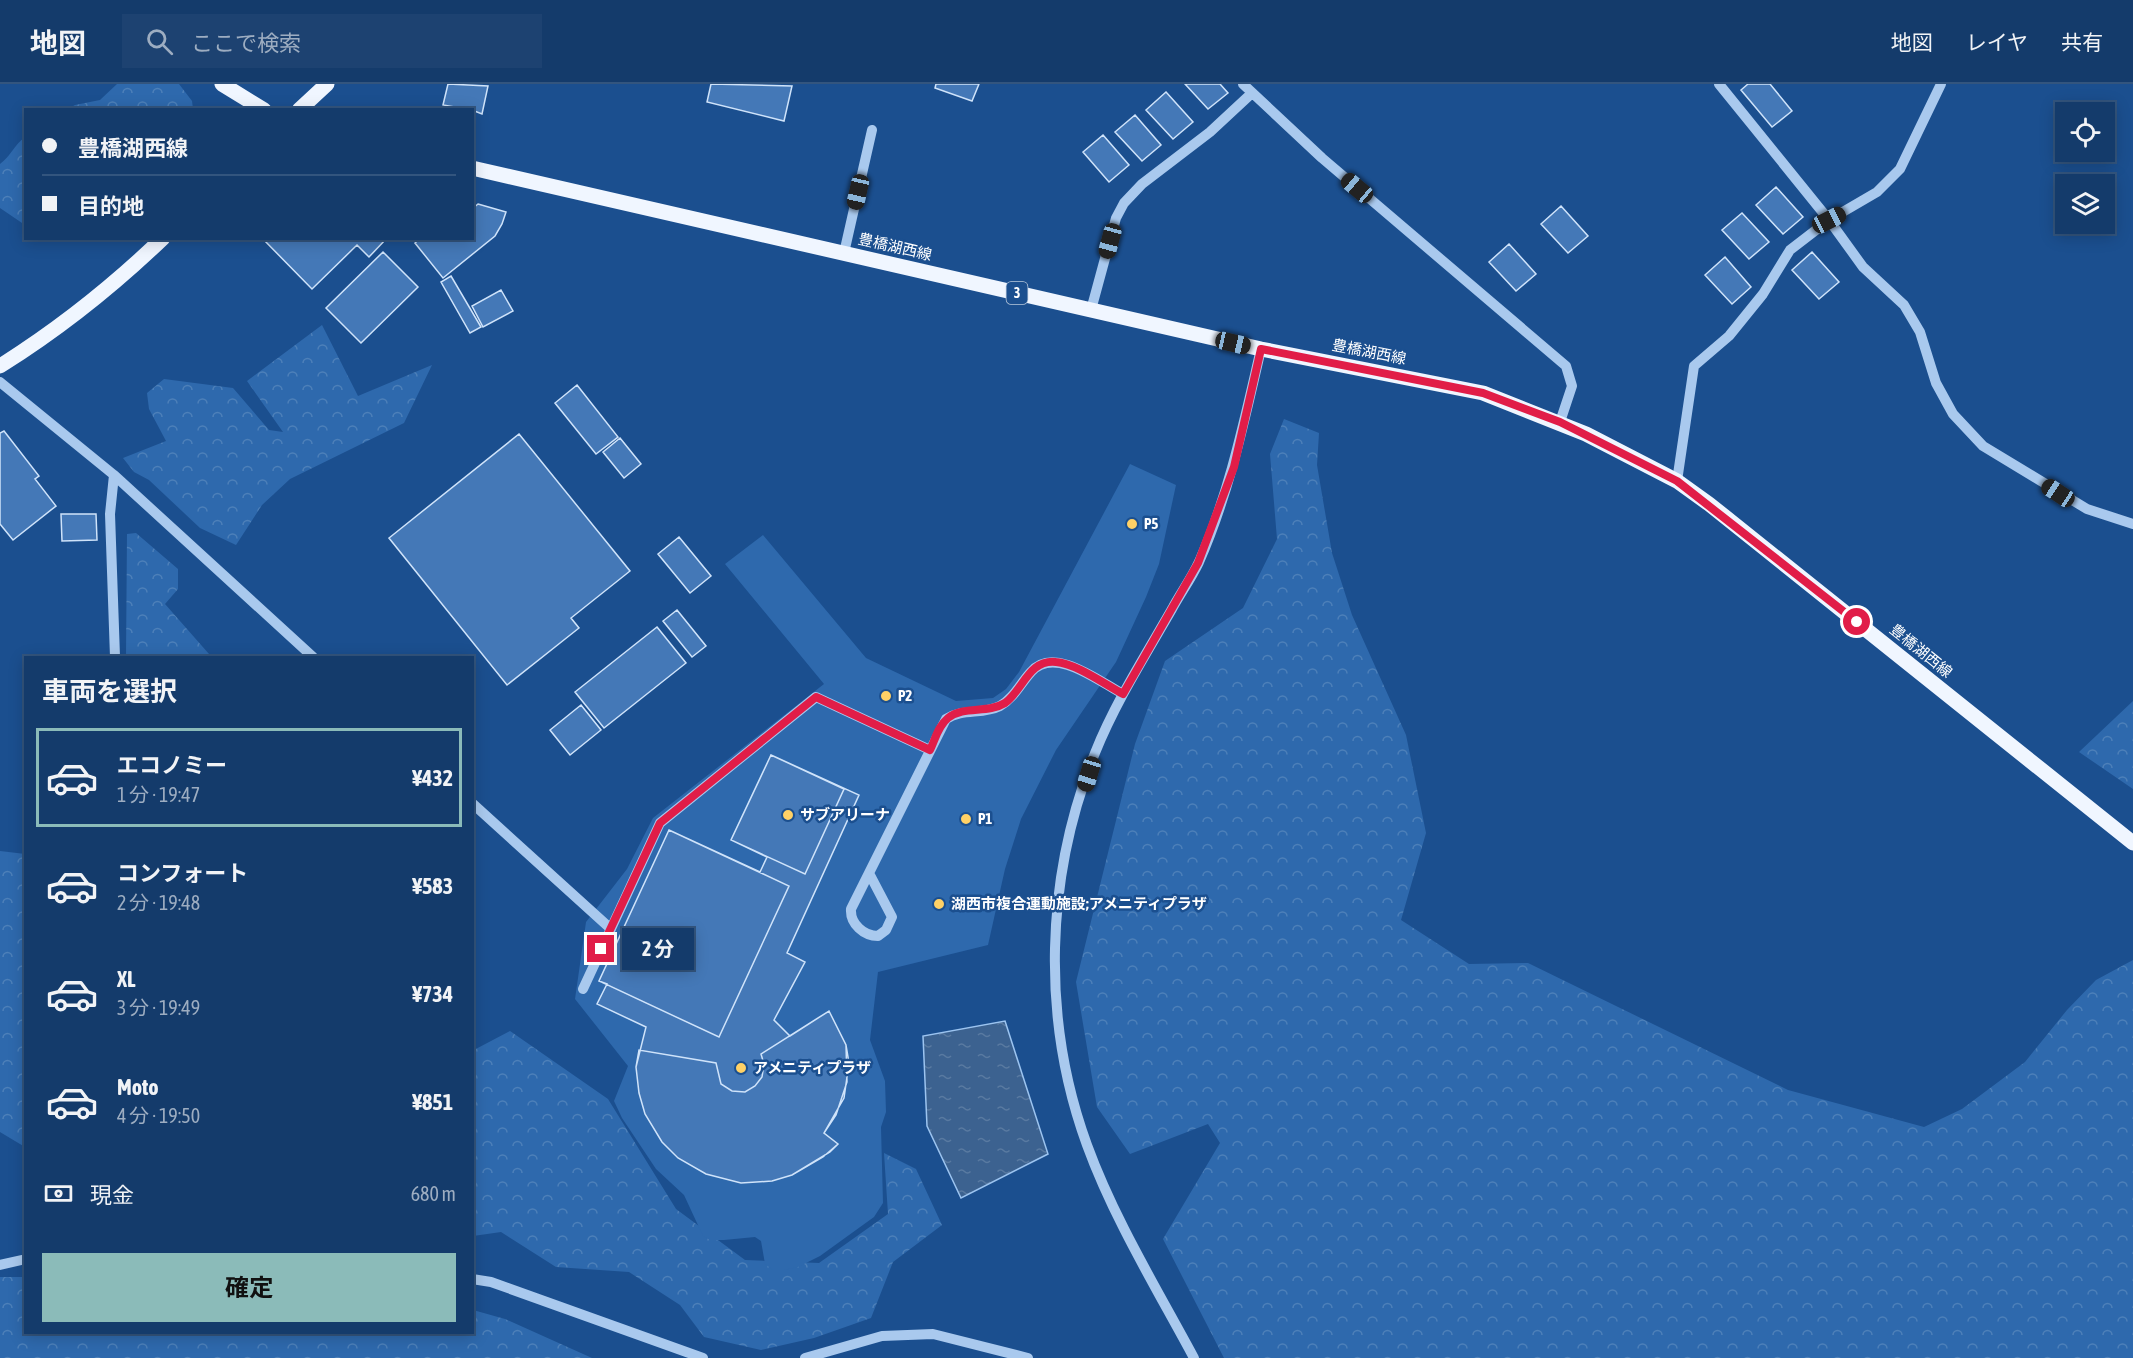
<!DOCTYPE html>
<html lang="ja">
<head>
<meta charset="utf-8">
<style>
  :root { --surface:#143b6b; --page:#1d4271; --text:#f1f3f6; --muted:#9dadc1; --line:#33557e; --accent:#8bbbb9 }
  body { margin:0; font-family:"Asap Condensed","Noto Sans JP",sans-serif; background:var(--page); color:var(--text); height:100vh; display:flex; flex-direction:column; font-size:22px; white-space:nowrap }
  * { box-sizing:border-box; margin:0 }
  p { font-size:20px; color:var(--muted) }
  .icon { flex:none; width:33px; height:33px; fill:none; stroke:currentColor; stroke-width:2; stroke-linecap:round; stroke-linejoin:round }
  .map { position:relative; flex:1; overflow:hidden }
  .sheet { position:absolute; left:24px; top:572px; width:450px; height:678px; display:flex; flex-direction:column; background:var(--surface); border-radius:0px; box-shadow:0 3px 15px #0003,0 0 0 2px var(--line) }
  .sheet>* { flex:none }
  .top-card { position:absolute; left:24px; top:24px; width:450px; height:132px; border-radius:0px; box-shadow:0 3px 15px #0003,0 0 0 2px var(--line); display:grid; align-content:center; height:132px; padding:0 18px; background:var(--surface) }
  .tools { position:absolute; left:2055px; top:18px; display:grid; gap:12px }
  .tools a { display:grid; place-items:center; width:60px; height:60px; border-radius:0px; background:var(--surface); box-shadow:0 3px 15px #0003,0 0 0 2px var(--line); font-size:30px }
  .end { position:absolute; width:27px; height:27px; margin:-14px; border:8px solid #e11d48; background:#fff; box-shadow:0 0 0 3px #fff }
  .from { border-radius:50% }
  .bubble { position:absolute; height:42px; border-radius:0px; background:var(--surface); box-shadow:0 3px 15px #0003,0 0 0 2px var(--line); font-size:20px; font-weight:700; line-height:42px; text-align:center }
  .car { position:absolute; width:18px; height:36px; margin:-18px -9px; border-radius:8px; box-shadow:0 0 4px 2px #0007; background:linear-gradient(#222 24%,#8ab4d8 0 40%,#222 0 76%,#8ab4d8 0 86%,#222 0) }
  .top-card b { display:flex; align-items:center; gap:21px; height:57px; font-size:22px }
  .top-card b+b { border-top:2px solid var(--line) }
  .top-card i { width:15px; height:15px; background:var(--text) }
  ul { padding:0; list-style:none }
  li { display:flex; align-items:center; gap:18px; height:99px; margin:0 12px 9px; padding:0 6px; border:3px solid transparent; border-radius:0px }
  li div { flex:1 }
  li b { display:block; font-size:22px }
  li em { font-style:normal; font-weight:700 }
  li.on { border-color:var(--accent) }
  li>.icon { width:54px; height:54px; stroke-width:1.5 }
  h2 { padding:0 18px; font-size:27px; line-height:72px }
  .pay { display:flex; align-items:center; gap:15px; height:66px; padding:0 18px; font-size:22px }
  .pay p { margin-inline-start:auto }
  .button { display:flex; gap:12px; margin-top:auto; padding:12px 18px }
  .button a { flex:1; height:69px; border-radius:0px; background:var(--accent); color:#111; font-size:24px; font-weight:700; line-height:69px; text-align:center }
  header { display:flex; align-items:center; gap:36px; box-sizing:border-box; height:84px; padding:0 30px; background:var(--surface); border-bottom:2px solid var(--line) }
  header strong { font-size:28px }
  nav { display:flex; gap:33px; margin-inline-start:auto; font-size:21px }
  .search { width:420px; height:54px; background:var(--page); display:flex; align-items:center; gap:15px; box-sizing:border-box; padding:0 21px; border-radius:0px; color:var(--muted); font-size:22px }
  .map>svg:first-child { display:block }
</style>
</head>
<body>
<header>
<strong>地図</strong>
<div class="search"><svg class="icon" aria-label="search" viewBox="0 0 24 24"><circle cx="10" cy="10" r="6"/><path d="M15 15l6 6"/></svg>ここで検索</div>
<nav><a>地図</a><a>レイヤ</a><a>共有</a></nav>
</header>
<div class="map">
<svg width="2133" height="1274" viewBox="0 0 2133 1274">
  <defs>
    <pattern id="forest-crowns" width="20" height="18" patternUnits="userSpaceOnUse" patternTransform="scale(1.5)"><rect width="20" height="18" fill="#2e69ad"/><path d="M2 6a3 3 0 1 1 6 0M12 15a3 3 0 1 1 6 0" fill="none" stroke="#4d80b9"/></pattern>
    <pattern id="water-ripples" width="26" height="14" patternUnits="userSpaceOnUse" patternTransform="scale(1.5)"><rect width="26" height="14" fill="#3c6290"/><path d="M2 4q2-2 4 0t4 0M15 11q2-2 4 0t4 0" fill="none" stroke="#597aa1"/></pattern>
  </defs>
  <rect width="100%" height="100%" fill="#1b4f8f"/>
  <path fill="url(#forest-crowns)" d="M 117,0 L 179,0 L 192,17 L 193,25 L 68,25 L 75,21 L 100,16 Z
    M 25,53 L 25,141 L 0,124 L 0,80 C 11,72 14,61 25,53 Z
    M 322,241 L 358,312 L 432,281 L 404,339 L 290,395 L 262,421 L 236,461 L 200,444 L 149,396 L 134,388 L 123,374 L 166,357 L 149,325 L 147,309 L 164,295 L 233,304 L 269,346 L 283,348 L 247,297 Z
    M 1284,335 L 1319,349 L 1317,381 L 1332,469 L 1352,531 L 1406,651 L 1426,749 L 1401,836 L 1469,880 L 1528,879 L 1788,1006 L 1924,1043 L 1962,1025 L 2025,978 L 2067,926 L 2096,896 L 2133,876 L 2133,1274 L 1224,1274 L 1163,1155 L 1220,1059 L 1208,1040 L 1130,1070 L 1097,1023 L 1076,898 L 1135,660 L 1165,577 L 1243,524 L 1277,455 L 1270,370 Z
    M 136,449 L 178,485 L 178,505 L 165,520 L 209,570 L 209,573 L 126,573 L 127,450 Z
    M 2133,617 L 2133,705 L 2079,668 Z
    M 0,767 L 25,770 L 25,1063 L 0,1048 Z
    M 510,947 L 608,1015 L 676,1125 L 745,1176 L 819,1179 L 888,1130 L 884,1069 L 916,1085 L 942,1141 L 893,1178 L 871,1234 L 814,1254 L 761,1266 L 704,1253 L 680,1221 L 629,1188 L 556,1183 L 501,1148 L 473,1152 L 472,967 Z
    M 0,1193 L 25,1193 L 26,1248 L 472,1248 L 473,1226 L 505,1235 L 592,1274 L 0,1274 Z"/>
  <path fill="#2e69ad" d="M 1130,380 L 1176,401 L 1159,480 L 1146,513 L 1116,578 L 1056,666 L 1021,735 L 1005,785 L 988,861 L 878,888 L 870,956 L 885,997 L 886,1028 L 881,1043 L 883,1119 L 874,1133 L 820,1172 L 798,1183 L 784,1186 L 773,1186 L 765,1180 L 761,1157 L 755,1153 L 724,1156 L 710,1156 L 703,1152 L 684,1111 L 656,1085 L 622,1034 L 614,1017 L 628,982 L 575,915 L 586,838 L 627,785 L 653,734 L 824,600 L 725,480 L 763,451 L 866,574 L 956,617 L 993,614 L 1006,605 L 1019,588 Z"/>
  <path fill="url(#water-ripples)" stroke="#9cc4f0" stroke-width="1.5" d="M 1005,937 L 1048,1070 L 961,1114 L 927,1042 L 923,952 Z"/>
  <path fill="#4478b7" stroke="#cfe3fa" stroke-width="1.5" d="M 448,0 L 488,2 L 482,30 L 472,26 L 443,21 Z
    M 711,0 L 792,2 L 784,37 L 707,18 Z
    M 936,0 L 979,0 L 972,17 L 935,4 Z
    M 1185,0 L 1220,0 L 1228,9 L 1208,25 Z
    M 1748,0 L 1770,0 L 1792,27 L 1772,43 L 1741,6 Z
    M 1166,8 L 1193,38 L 1173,55 L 1146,26 Z
    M 1135,31 L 1161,61 L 1142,77 L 1115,48 Z
    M 1103,51 L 1129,81 L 1109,98 L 1083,68 Z
    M 1776,103 L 1803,133 L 1783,150 L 1756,121 Z
    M 478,120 L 506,128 L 502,140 L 495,152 L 443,194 L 415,159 L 421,154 L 472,154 L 472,125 Z
    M 1561,122 L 1588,152 L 1568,169 L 1541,140 Z
    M 1742,129 L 1769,158 L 1749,175 L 1722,146 Z
    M 262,154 L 298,154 L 301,157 L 304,154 L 387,154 L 369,173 L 357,161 L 312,205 Z
    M 1509,160 L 1536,190 L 1516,207 L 1489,178 Z
    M 383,168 L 418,203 L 361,259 L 326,224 Z
    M 1812,168 L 1839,198 L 1819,215 L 1792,186 Z
    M 1725,173 L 1751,203 L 1732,220 L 1705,191 Z
    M 451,192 L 481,243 L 470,249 L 441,198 Z
    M 501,206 L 513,227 L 483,243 L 472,222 Z
    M 577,301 L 618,353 L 596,370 L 555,319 Z
    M 4,347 L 39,392 L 35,395 L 56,422 L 13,456 L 0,440 L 0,349 Z
    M 519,350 L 630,487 L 571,534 L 579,544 L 507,601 L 389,454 Z
    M 620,354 L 641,380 L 624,394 L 603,368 Z
    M 61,430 L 96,430 L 97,456 L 62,457 Z
    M 679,453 L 711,492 L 690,509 L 658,470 Z
    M 677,526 L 706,562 L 692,573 L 663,537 Z
    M 657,543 L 686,579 L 604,644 L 575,608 Z
    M 581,621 L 601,646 L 570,671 L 550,646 Z
    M 771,671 L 844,705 L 805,790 L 731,756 Z
    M 771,671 L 859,711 L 787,869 L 805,878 L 774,936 L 790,952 L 829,927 L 846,961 L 847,998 L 836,1031 L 824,1049 L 838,1060 L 830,1068 L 792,1091 L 772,1097 L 741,1099 L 706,1090 L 678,1074 L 662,1058 L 645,1030 L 639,1009 L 636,983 L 646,943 L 597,920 L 607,900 L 599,897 L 669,746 L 760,788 L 767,773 L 731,756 Z
    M 669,746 L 789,802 L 719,953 L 599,897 Z
    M 829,927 L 846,961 L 849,979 L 844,1014 L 824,1049 L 838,1060 L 823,1073 L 792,1091 L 772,1097 L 741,1099 L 706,1090 L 678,1074 L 662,1058 L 645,1030 L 639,1009 L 636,983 L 639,966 L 716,979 L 721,1000 L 732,1007 L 745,1008 L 755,1002 L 762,993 L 764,980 L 761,970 Z"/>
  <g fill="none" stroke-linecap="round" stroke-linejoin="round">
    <path stroke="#a9c9ee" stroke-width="10" d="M 1243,0 L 1322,74 L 1566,282 L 1572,302 L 1560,338
      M 1719,0 L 1829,136 L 1863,183 L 1904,221 L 1920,248 L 1936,299 L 1953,330 L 1983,362 L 2087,425 L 2133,440
      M 844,169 L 872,46
      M 1091,226 L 1116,134 L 1124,119 L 1142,100 L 1210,48 L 1252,9
      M 0,298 L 114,391 L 313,573
      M 114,391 L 110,430 L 115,573
      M 1677,397 L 1694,282 L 1729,252 L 1763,210 L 1790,166 L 1829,136 L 1877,108 L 1900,85 L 1941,0
      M 472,719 L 611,845
      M 870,791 L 892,833 L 886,846 L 878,852 C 864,852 850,840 851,825 L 946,635 C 963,624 982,631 1000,622 C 1014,614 1020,600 1031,588 C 1054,561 1100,598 1123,610
      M 583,905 L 660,739 L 816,613 L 930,666
      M 0,1181 L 26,1175
      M 472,1195 L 491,1198 L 703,1274
      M 805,1274 L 882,1252 L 933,1250 L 1028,1274
      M 1194,1274 C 1157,1205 1114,1135 1087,1061 C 1041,935 1045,793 1095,669 C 1115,619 1145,572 1172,525 C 1180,510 1191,495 1199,478 C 1229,410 1244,338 1261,265"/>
    <path stroke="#f0f6ff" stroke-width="15" d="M 222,0 L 264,26
      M 299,26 L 327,0
      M 472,84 L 1261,265 L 1483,309 L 1586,350 L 1677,397 L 1709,420 L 2133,759
      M 0,282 C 59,245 112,203 163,154"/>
  </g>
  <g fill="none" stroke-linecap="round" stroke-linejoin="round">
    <path stroke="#e11d48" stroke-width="8" d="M 601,865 L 660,739 L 816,613 L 930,666 C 935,656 938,642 948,634 C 964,621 987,630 1005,619 C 1023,606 1029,575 1056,578 C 1075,579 1106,601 1123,610 L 1198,479 L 1234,383 L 1261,265 L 1483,309 L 1560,338 L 1677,397 L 1857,538"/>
  </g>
  <g fill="#ffd166" stroke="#1b4f8f" stroke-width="2">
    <circle cx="1132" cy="440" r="6"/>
    <circle cx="886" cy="612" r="6"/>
    <circle cx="788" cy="731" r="6"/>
    <circle cx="966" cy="735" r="6"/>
    <circle cx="939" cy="820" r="6"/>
    <circle cx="741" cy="984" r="6"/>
  </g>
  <g text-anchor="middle" stroke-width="5" stroke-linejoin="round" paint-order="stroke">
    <rect fill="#1b4f8f" stroke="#bbcadd" stroke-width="1.5" x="1006.5" y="198" width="21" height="22" rx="4.5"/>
    <g font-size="14" font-weight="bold" fill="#fff">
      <text x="1017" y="214">3</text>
    </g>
    <g font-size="15" fill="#fff" stroke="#1b4f8f">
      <text transform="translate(895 163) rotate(13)" y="5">豊橋湖西線</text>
      <text transform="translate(1369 268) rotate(11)" y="5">豊橋湖西線</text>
      <text transform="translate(1921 567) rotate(39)" y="5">豊橋湖西線</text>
    </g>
    <g font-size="15" font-weight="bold" fill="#fff" stroke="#1b4f8f" text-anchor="start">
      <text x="1144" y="445">P5</text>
      <text x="898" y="617">P2</text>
      <text x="800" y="736">サブアリーナ</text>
      <text x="978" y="740">P1</text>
      <text x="951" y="825">湖西市複合運動施設;アメニティプラザ</text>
      <text x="753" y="989">アメニティプラザ</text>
    </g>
  </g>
</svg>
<div class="tools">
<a><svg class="icon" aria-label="locate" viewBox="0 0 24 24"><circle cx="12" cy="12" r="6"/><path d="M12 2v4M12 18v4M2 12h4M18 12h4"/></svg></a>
<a><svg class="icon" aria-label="layers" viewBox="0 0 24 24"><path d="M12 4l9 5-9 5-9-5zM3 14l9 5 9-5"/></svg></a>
</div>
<i class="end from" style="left:1857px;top:538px"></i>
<i class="end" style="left:601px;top:865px"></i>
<div class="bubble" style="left:622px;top:844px;width:72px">2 分</div>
<i class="car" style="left:1357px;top:104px;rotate:310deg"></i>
<i class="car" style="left:858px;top:108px;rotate:193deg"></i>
<i class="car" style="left:1829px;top:136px;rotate:63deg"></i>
<i class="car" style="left:1110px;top:157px;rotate:195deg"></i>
<i class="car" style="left:1233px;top:259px;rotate:103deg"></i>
<i class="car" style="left:2058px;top:409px;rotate:303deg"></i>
<i class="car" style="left:1089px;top:690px;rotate:197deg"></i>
<div class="top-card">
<b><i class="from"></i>豊橋湖西線</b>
<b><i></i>目的地</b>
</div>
<section class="sheet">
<h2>車両を選択</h2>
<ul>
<li class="on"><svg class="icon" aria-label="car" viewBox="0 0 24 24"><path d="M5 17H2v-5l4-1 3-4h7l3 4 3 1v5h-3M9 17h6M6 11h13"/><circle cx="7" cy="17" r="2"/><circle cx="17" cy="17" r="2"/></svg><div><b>エコノミー</b><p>1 分 · 19:47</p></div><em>¥432</em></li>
<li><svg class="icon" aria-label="car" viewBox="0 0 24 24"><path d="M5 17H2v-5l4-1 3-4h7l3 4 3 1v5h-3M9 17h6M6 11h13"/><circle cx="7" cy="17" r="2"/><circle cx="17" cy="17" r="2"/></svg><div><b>コンフォート</b><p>2 分 · 19:48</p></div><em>¥583</em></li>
<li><svg class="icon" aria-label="car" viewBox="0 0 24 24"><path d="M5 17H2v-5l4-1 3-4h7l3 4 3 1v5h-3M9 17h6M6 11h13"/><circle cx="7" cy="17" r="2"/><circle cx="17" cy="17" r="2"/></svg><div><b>XL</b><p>3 分 · 19:49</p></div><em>¥734</em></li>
<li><svg class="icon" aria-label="car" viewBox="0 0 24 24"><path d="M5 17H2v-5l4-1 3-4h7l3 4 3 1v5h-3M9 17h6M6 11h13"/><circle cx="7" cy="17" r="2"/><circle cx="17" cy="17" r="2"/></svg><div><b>Moto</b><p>4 分 · 19:50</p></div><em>¥851</em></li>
</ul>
<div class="pay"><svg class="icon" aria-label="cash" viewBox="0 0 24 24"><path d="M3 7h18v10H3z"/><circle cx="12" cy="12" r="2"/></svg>現金<p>680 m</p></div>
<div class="button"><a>確定</a></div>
</section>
</div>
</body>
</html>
